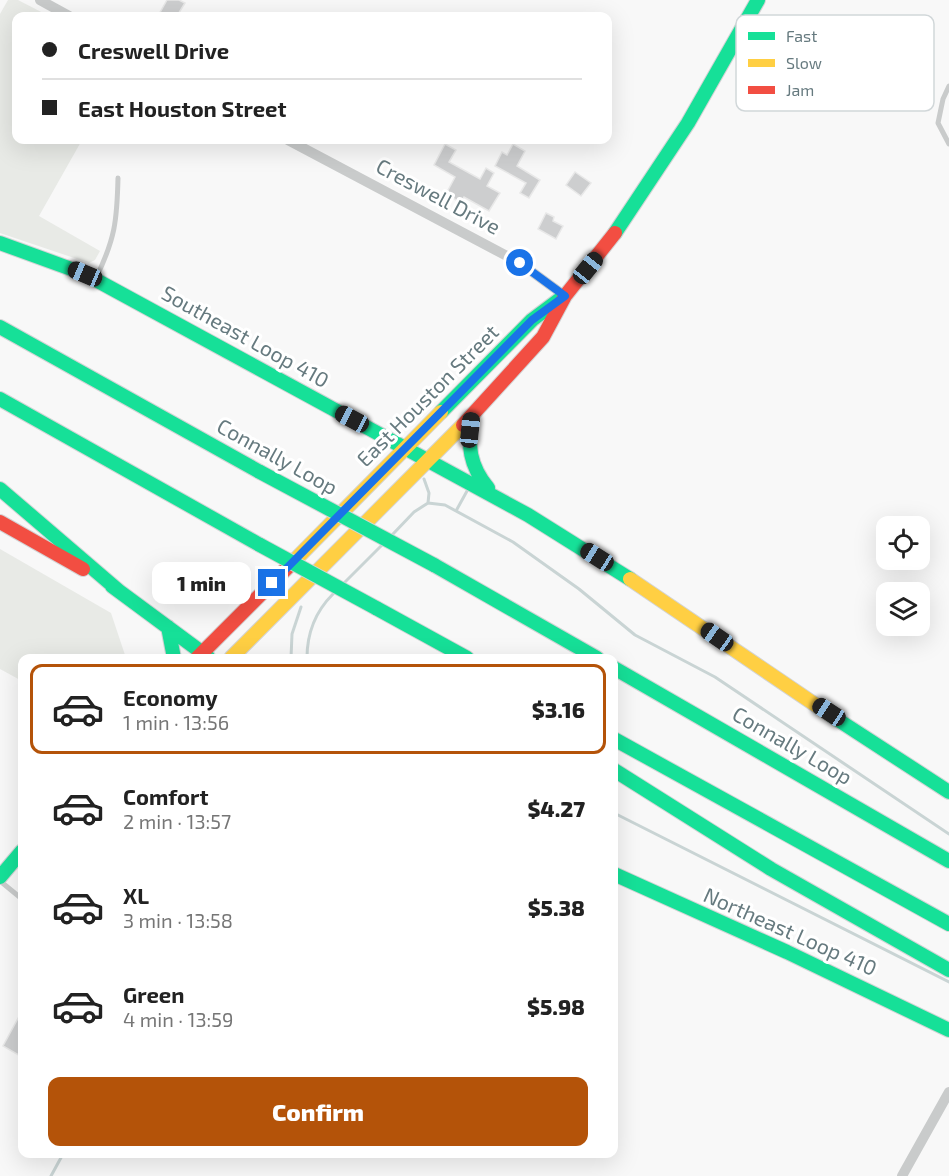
<!DOCTYPE html>
<html lang="en">
<head>
<meta charset="utf-8">
<style>
  :root { --surface:#fff; --page:#f6f6f6; --text:#222; --muted:#767676; --line:#e0e0e0; --accent:#b45309 }
  body { margin:0; font-family:"Exo 2",sans-serif; background:var(--page); color:var(--text); height:100vh; display:flex; flex-direction:column; font-size:22px; white-space:nowrap }
  * { box-sizing:border-box; margin:0 }
  p { font-size:20px; color:var(--muted) }
  .icon { flex:none; width:33px; height:33px; fill:none; stroke:currentColor; stroke-width:2; stroke-linecap:round; stroke-linejoin:round }
  .map { position:relative; flex:1; overflow:hidden }
  .panel { position:absolute; left:18px; top:654px; width:600px; height:504px; display:flex; flex-direction:column; background:var(--surface); border-radius:12px; box-shadow:0 6px 24px #0002 }
  .panel>* { flex:none }
  .hud { position:absolute; left:12px; top:12px; width:600px; height:132px; border-radius:12px; box-shadow:0 6px 24px #0002; display:grid; align-content:center; height:132px; padding:0 30px; background:var(--surface) }
  .buttons { position:absolute; left:876px; top:516px; display:grid; gap:12px }
  .buttons a { display:grid; place-items:center; width:54px; height:54px; border-radius:12px; background:var(--surface); box-shadow:0 6px 24px #0002; font-size:30px }
  .end { position:absolute; width:27px; height:27px; margin:-14px; border:8px solid #1a73e8; background:#fff; box-shadow:0 0 0 3px #fff }
  .from { border-radius:50% }
  .bubble { position:absolute; height:42px; border-radius:12px; background:var(--surface); box-shadow:0 6px 24px #0002; font-size:20px; font-weight:800; line-height:42px; text-align:center }
  .car { position:absolute; width:18px; height:36px; margin:-18px -9px; border-radius:8px; box-shadow:0 0 4px 2px #0007; background:linear-gradient(#222 24%,#8ab4d8 0 40%,#222 0 76%,#8ab4d8 0 86%,#222 0) }
  .hud b { display:flex; align-items:center; gap:21px; height:57px; font-size:22px }
  .hud b+b { border-top:2px solid var(--line) }
  .hud i { width:15px; height:15px; background:var(--text) }
  ul { padding:10px 0 0; list-style:none }
  li { display:flex; align-items:center; gap:18px; height:90px; margin:0 12px 9px; padding:0 18px; border:3px solid transparent; border-radius:12px }
  li div { flex:1 }
  li b { display:block; font-size:22px }
  li em { font-style:normal; font-weight:800 }
  li.active { border-color:var(--accent) }
  li>.icon { width:54px; height:54px; stroke-width:1.5 }
  .cta { display:flex; gap:12px; margin-top:auto; padding:12px 30px }
  .cta a { flex:1; height:69px; border-radius:12px; background:var(--accent); color:#fff; font-size:24px; font-weight:800; line-height:69px; text-align:center }
  .map>svg:first-child { display:block }
</style>
</head>
<body>
<div class="map">
<svg width="949" height="1176" viewBox="0 0 949 1176">
  <rect width="100%" height="100%" fill="#f8f8f8"/>
  <path fill="#e8eae6" d="M 8,0 L 18,0 L 49,16 L 16,16 L 16,140 L 82,140 L 39,216 L 100,251 L 95,260 L 89,263 L 0,233 L 0,14 Z
    M 0,549 L 111,613 L 126,658 L 22,658 L 22,681 L 0,669 Z"/>
  <g fill="none" stroke-linecap="round" stroke-linejoin="round">
    <path stroke="#c9d4d4" stroke-width="3" d="M 424,479 L 429,493 L 428,503
      M 456,511 L 467,491
      M 393,534 L 414,512 L 428,503 L 445,505 L 513,542 L 579,589 L 635,635 L 715,677 L 949,834
      M 344,583 L 382,545
      M 291,658 L 292,634 L 301,607
      M 307,658 C 307,633 315,612 333,594
      M 614,813 L 949,982
      M 51,1176 L 63,1154"/>
  </g>
  <path fill="#cdcecf" stroke="#e8e8e8" stroke-width="1.5" d="M 167,0 L 179,0 L 185,3 L 177,16 L 158,16 Z
    M 445,144 L 456,150 L 449,162 L 480,179 L 486,168 L 494,173 L 487,186 L 500,193 L 489,211 L 464,197 L 461,203 L 446,194 L 455,177 L 434,165 Z
    M 513,144 L 525,151 L 517,166 L 540,180 L 529,198 L 520,193 L 526,183 L 495,166 L 502,152 L 507,155 Z
    M 575,172 L 591,183 L 581,196 L 566,185 Z
    M 546,213 L 554,217 L 553,221 L 563,226 L 556,239 L 538,229 Z
    M 22,1011 L 22,1057 L 3,1046 Z"/>
  <g fill="none" stroke-linecap="round" stroke-linejoin="round">
    <defs>
      <path id="fast" d="M 615,233 L 688,123 L 758,0
        M 0,243 L 85,274 L 528,515 L 630,579
        M 0,327 L 260,472
        M 0,399 L 260,545
        M 441,412 L 532,320 L 560,299
        M 471,417 C 468,446 469,465 488,488
        M 0,489 L 119,591
        M 434,565 L 597,658
        M 112,586 L 208,657
        M 376,608 L 467,658
        M 168,627 L 174,658
        M 614,668 L 949,861
        M 829,714 L 949,792
        M 614,739 L 949,924
        M 614,770 L 771,869 L 949,970
        M 614,874 L 787,952 L 949,1030
        M 0,877 L 22,851"/>
      <path id="slow" d="M 293,562 L 441,412
        M 630,579 L 829,714
        M 231,658 L 463,425"/>
      <path id="jam" d="M 463,425 L 543,337 L 565,296 L 615,233
        M 0,522 L 83,569
        M 197,658 L 293,562"/>
    </defs>
    <use href="#fast" stroke="#d3d4d5" stroke-width="16"/>
    <use href="#slow" stroke="#d3d4d5" stroke-width="16"/>
    <use href="#jam" stroke="#d3d4d5" stroke-width="16"/>
    <path stroke="#c9cbcb" stroke-width="5" d="M 949,86 L 943,99 L 938,123 L 949,144
      M 96,278 C 115,239 117,221 118,178
      M 0,881 L 22,899"/>
    <path stroke="#c9cbcb" stroke-width="10" d="M 40,0 L 69,16
      M 288,140 L 520,263 L 565,296
      M 902,1176 L 949,1092"/>
    <use href="#fast" stroke="#16e098" stroke-width="14"/>
    <use href="#slow" stroke="#ffcf43" stroke-width="14"/>
    <use href="#jam" stroke="#f24e42" stroke-width="14"/>
    <defs>
      <path id="fast-bridge" d="M 260,472 L 434,565
        M 260,545 L 376,608"/>
    </defs>
    <use href="#fast-bridge" stroke="#d4d5d5" stroke-width="16" stroke-linecap="butt"/>
    <use href="#fast-bridge" stroke="#16e098" stroke-width="14"/>
  </g>
  <g fill="none" stroke-linecap="round" stroke-linejoin="round">
    <path stroke="#1a73e8" stroke-width="8" d="M 272,583 L 532,320 L 565,296 L 520,263"/>
  </g>
  <g text-anchor="middle" stroke-width="6" stroke-linejoin="round" paint-order="stroke">
    <g font-size="21" fill="#667a7f" stroke="#fff">
      <text transform="translate(438 197) rotate(28)" y="7">Creswell Drive</text>
      <text transform="translate(245 337) rotate(29)" y="7">Southeast Loop 410</text>
      <text transform="translate(428 396) rotate(-45)" y="7">East Houston Street</text>
      <text transform="translate(277 457) rotate(29)" y="7">Connally Loop</text>
      <text transform="translate(792 746) rotate(30)" y="7">Connally Loop</text>
      <text transform="translate(790 932) rotate(24)" y="7">Northeast Loop 410</text>
    </g>
  </g>
  <rect x="736" y="15" width="198" height="96" rx="9" fill="#fff" stroke="#d1d7d9" stroke-width="1.5"/>
  <rect x="748" y="32" width="27" height="8" fill="#16e098"/>
  <rect x="748" y="59" width="27" height="8" fill="#ffcf43"/>
  <rect x="748" y="86" width="27" height="8" fill="#f24e42"/>
  <g font-size="16" fill="#667a7f">
    <text x="786" y="42">Fast</text>
    <text x="786" y="69">Slow</text>
    <text x="786" y="96">Jam</text>
  </g>
</svg>
<div class="buttons">
<a><svg class="icon" aria-label="locate" viewBox="0 0 24 24"><circle cx="12" cy="12" r="6"/><path d="M12 2v4M12 18v4M2 12h4M18 12h4"/></svg></a>
<a><svg class="icon" aria-label="layers" viewBox="0 0 24 24"><path d="M12 4l9 5-9 5-9-5zM3 14l9 5 9-5"/></svg></a>
</div>
<i class="end from" style="left:520px;top:263px"></i>
<i class="end" style="left:272px;top:583px"></i>
<div class="bubble" style="left:152px;top:562px;width:99px">1 min</div>
<i class="car" style="left:588px;top:268px;rotate:39deg"></i>
<i class="car" style="left:85px;top:274px;rotate:293deg"></i>
<i class="car" style="left:352px;top:419px;rotate:298deg"></i>
<i class="car" style="left:470px;top:430px;rotate:6deg"></i>
<i class="car" style="left:597px;top:557px;rotate:302deg"></i>
<i class="car" style="left:717px;top:637px;rotate:305deg"></i>
<i class="car" style="left:829px;top:712px;rotate:303deg"></i>
<div class="hud">
<b><i class="from"></i>Creswell Drive</b>
<b><i></i>East Houston Street</b>
</div>
<section class="panel">
<ul>
<li class="active"><svg class="icon" aria-label="car" viewBox="0 0 24 24"><path d="M5 17H2v-5l4-1 3-4h7l3 4 3 1v5h-3M9 17h6M6 11h13"/><circle cx="7" cy="17" r="2"/><circle cx="17" cy="17" r="2"/></svg><div><b>Economy</b><p>1 min · 13:56</p></div><em>$3.16</em></li>
<li><svg class="icon" aria-label="car" viewBox="0 0 24 24"><path d="M5 17H2v-5l4-1 3-4h7l3 4 3 1v5h-3M9 17h6M6 11h13"/><circle cx="7" cy="17" r="2"/><circle cx="17" cy="17" r="2"/></svg><div><b>Comfort</b><p>2 min · 13:57</p></div><em>$4.27</em></li>
<li><svg class="icon" aria-label="car" viewBox="0 0 24 24"><path d="M5 17H2v-5l4-1 3-4h7l3 4 3 1v5h-3M9 17h6M6 11h13"/><circle cx="7" cy="17" r="2"/><circle cx="17" cy="17" r="2"/></svg><div><b>XL</b><p>3 min · 13:58</p></div><em>$5.38</em></li>
<li><svg class="icon" aria-label="car" viewBox="0 0 24 24"><path d="M5 17H2v-5l4-1 3-4h7l3 4 3 1v5h-3M9 17h6M6 11h13"/><circle cx="7" cy="17" r="2"/><circle cx="17" cy="17" r="2"/></svg><div><b>Green</b><p>4 min · 13:59</p></div><em>$5.98</em></li>
</ul>
<div class="cta"><a>Confirm</a></div>
</section>
</div>
</body>
</html>
